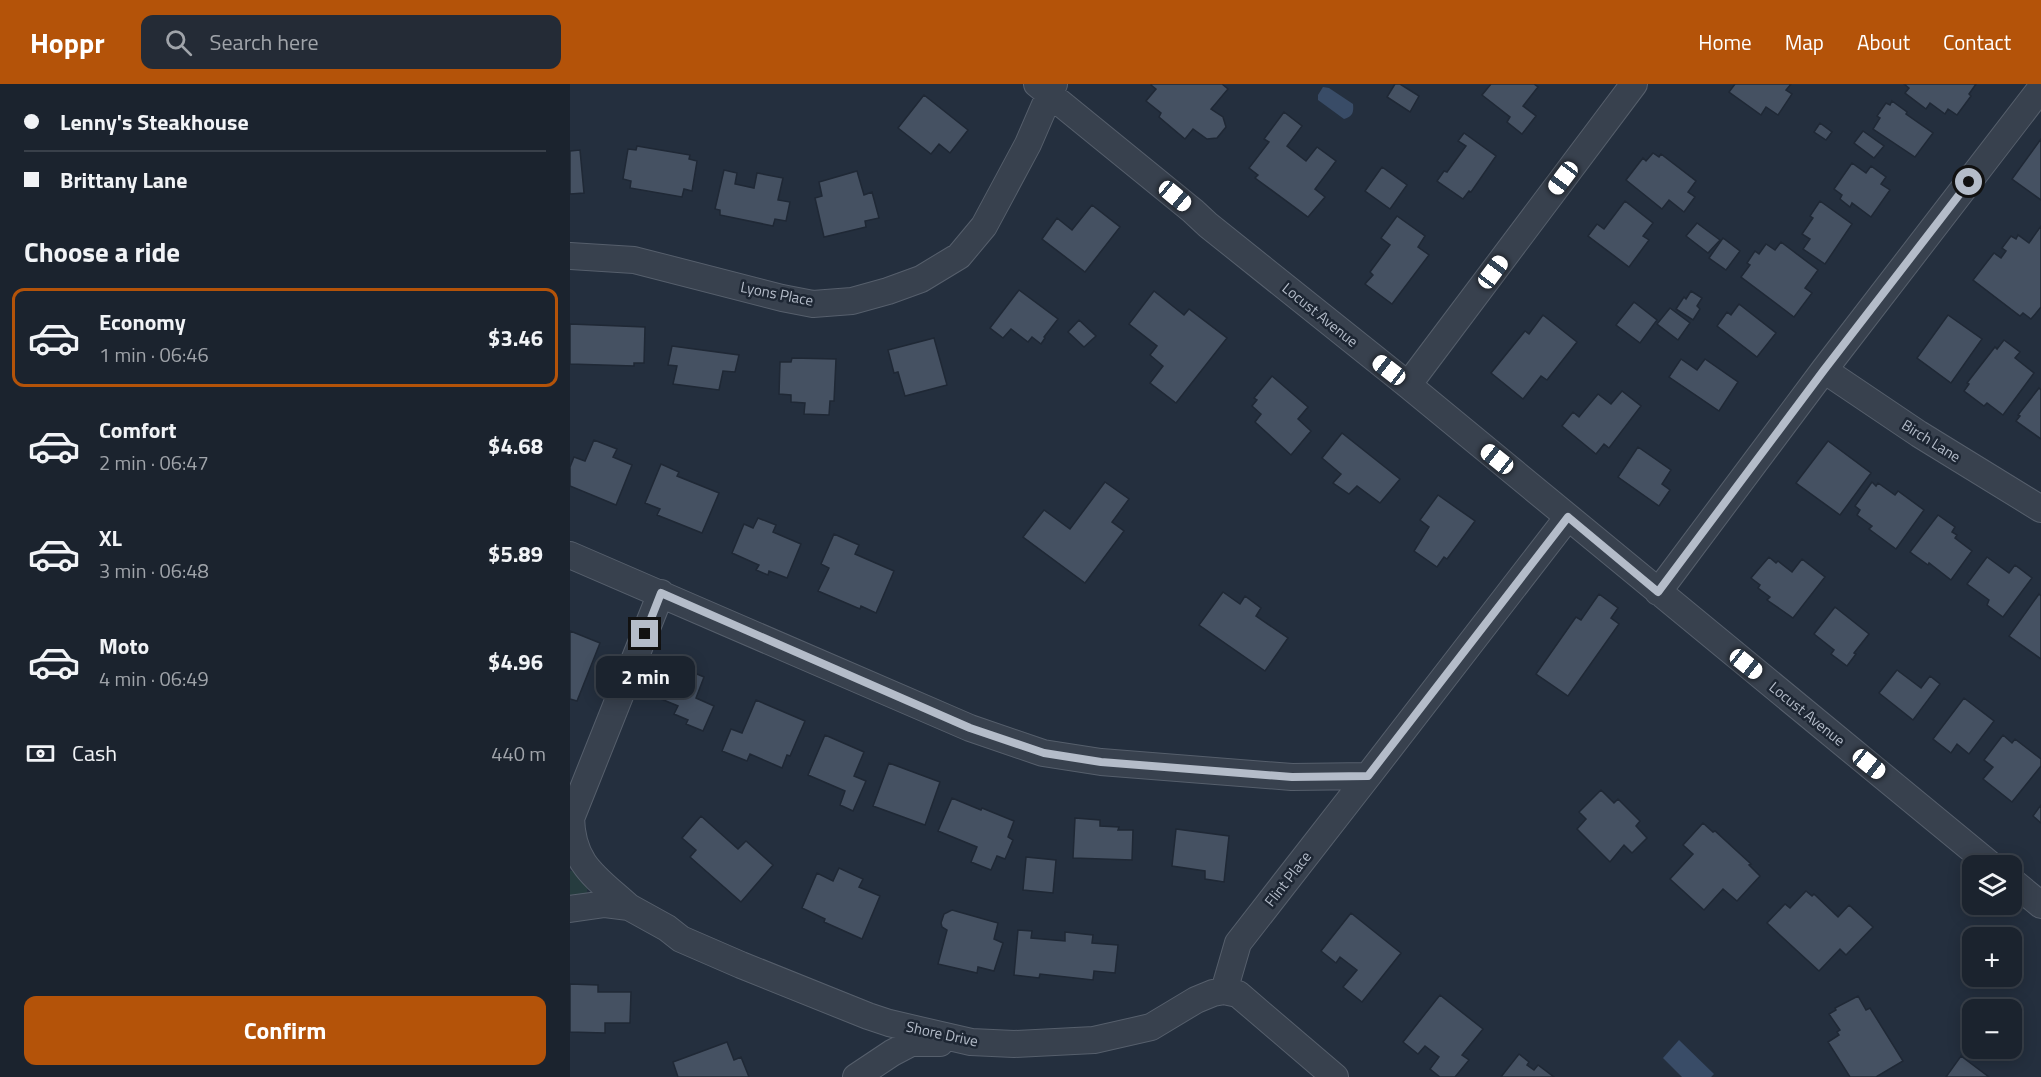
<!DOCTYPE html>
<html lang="en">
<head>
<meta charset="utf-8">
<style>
  :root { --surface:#1b232e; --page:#242b36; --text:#f1f3f6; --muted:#a0a4aa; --line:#39404a; --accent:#b45309 }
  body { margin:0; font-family:"Titillium Web",sans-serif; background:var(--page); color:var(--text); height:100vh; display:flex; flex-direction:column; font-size:22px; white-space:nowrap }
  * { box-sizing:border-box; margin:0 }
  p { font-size:20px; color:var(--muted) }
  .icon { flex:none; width:33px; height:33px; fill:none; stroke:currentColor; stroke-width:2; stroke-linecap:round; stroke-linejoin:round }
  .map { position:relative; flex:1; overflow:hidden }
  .details { display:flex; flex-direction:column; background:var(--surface); width:570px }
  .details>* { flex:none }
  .guide { display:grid; align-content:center; height:132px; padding:0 24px; background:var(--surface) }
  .buttons { position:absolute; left:1392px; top:771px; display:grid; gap:12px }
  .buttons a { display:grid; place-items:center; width:60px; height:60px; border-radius:12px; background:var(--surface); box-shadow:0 3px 15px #0003,0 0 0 2px var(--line); font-size:30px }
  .end { position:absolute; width:27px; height:27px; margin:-14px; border:8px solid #b4bcc9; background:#111; box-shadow:0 0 0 3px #111 }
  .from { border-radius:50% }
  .bubble { position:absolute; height:42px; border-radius:12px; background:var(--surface); box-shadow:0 3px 15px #0003,0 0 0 2px var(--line); font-size:20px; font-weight:700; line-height:42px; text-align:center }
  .car { position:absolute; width:18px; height:36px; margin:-18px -9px; border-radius:8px; box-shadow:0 0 4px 2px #0007; background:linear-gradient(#fff 24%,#345 0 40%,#fff 0 76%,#345 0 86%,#fff 0) }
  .guide b { display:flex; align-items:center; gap:21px; height:57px; font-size:22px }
  .guide b+b { border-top:2px solid var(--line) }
  .guide i { width:15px; height:15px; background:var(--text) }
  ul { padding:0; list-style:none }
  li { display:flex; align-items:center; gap:18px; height:99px; margin:0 12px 9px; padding:0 12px; border:3px solid transparent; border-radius:12px }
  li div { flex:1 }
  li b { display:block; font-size:22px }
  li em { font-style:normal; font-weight:700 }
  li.current { border-color:var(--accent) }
  li>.icon { width:54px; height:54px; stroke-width:1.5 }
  h2 { padding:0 24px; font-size:27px; line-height:72px }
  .pay { display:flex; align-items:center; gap:15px; height:66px; padding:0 24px; font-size:22px }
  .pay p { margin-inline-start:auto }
  .action { display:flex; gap:12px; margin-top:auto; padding:12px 24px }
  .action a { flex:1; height:69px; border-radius:12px; background:var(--accent); color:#fff; font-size:24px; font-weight:700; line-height:69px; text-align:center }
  header { display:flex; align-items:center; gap:36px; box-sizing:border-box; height:84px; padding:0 30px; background:var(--accent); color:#fff }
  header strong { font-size:28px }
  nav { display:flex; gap:33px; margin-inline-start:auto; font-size:21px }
  .search { width:420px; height:54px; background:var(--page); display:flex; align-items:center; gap:15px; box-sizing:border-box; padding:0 21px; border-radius:12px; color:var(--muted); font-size:22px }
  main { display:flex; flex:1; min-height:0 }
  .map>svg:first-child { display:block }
</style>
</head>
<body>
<header>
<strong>Hoppr</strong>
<div class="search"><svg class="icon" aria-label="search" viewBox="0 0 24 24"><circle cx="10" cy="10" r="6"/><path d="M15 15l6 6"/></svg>Search here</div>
<nav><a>Home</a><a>Map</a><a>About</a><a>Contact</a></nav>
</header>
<main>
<section class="details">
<div class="guide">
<b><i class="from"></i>Lenny's Steakhouse</b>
<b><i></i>Brittany Lane</b>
</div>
<h2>Choose a ride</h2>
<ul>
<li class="current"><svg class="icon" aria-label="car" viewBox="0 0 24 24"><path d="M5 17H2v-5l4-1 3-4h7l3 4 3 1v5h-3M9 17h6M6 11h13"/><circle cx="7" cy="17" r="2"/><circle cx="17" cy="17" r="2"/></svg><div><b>Economy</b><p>1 min · 06:46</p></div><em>$3.46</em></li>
<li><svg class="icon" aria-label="car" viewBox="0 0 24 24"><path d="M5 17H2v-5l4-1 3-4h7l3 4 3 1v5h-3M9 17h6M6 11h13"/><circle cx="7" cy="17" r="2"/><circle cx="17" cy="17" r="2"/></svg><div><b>Comfort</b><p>2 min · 06:47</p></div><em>$4.68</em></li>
<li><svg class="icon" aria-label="car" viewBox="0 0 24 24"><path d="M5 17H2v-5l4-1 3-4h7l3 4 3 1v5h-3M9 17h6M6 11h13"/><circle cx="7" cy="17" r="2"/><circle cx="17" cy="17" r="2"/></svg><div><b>XL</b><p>3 min · 06:48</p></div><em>$5.89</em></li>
<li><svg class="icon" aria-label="car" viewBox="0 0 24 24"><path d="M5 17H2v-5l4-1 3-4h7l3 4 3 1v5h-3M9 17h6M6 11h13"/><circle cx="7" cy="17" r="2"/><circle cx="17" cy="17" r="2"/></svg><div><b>Moto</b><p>4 min · 06:49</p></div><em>$4.96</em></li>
</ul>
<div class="pay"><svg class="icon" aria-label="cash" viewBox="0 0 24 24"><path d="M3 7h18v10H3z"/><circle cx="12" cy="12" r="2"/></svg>Cash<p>440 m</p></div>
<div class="action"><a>Confirm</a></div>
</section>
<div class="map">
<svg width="1471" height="993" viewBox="0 0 1471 993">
  <rect width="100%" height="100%" fill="#242f3e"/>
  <path fill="#263c3f" d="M 0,787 L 5,787 L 18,802 L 16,812 L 0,818 Z"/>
  <path fill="#394c67" d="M 753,3 L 759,4 L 783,20 C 784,29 782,33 774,35 L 748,16 L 748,11 Z
    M 1109,956 L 1144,990 L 1141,993 L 1112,993 L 1093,974 Z"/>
  <path fill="#455162" stroke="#1f2835" stroke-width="1.5" d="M 582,0 L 652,0 L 658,5 L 641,25 L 653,33 L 656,43 L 647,54 L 637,55 L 623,45 L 615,55 L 589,33 L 591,29 L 576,17 L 586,5 L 581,1 Z
    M 825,0 L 830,0 L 849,12 L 840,28 L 817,13 Z
    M 921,0 L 964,0 L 968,3 L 953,22 L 966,32 L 952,50 L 937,38 L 940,33 L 912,11 Z
    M 1165,0 L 1221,0 L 1216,6 L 1222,10 L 1208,31 L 1196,23 L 1191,31 L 1159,8 Z
    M 1334,0 L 1406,0 L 1399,10 L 1401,12 L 1387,31 L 1378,25 L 1375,30 L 1360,19 L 1356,25 L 1335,9 L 1339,4 Z
    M 354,11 L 398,46 L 380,69 L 369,60 L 361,70 L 328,44 Z
    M 1322,17 L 1337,28 L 1336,30 L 1363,49 L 1345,73 L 1303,45 L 1310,34 L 1307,32 L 1316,19 L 1320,21 Z
    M 714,28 L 732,42 L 717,62 L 736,77 L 747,63 L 766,77 L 745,105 L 755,113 L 738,133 L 685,94 L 688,91 L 679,84 L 699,58 L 694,55 Z
    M 1250,39 L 1262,48 L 1256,56 L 1244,48 Z
    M 1293,47 L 1314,62 L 1304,74 L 1284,59 Z
    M 894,49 L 926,72 L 901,108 L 899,107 L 893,115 L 867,97 L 874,87 L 877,88 L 896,62 L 888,57 Z
    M 1471,55 L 1471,116 L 1442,95 Z
    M 67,62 L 120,71 L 119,75 L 127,77 L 122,107 L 114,105 L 112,113 L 60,104 L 61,97 L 53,95 L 58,65 L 66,66 Z
    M 10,66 L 14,109 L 0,110 L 0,67 Z
    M 1083,69 L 1089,73 L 1091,70 L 1126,97 L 1118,108 L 1125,113 L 1114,128 L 1099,116 L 1092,125 L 1056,96 L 1073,74 L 1076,77 Z
    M 1282,79 L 1296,89 L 1301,82 L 1316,93 L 1311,100 L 1320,106 L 1301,133 L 1282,119 L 1280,123 L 1270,115 L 1272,111 L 1264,105 Z
    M 812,83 L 837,101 L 820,125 L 795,107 Z
    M 154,86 L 167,89 L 165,100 L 184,104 L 187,89 L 213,94 L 208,116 L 220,118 L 216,137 L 205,135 L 203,142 L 150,131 L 150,126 L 145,125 Z
    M 287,87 L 294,111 L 302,108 L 309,134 L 295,137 L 296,143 L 254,153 L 245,114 L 252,112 L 249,98 Z
    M 1055,117 L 1083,139 L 1073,152 L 1079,156 L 1059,183 L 1018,152 L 1027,140 L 1034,145 Z
    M 1250,117 L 1282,140 L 1255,180 L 1233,165 L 1240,155 L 1232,150 L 1243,134 L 1240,132 Z
    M 522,121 L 550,143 L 515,188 L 472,155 L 487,134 L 502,146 Z
    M 827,132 L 855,152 L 848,163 L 859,171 L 822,220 L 795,200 L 803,191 L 800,188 L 820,161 L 811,154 Z
    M 1127,139 L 1150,156 L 1138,169 L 1116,152 Z
    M 1471,142 L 1471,223 L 1461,235 L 1453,229 L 1450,232 L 1403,196 L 1424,169 L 1431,174 L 1436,167 L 1432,164 L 1441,152 L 1446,155 L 1448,151 L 1459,159 Z
    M 1153,154 L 1170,167 L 1156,186 L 1139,174 Z
    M 1211,158 L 1248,186 L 1235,204 L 1242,209 L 1224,233 L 1171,193 L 1180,181 L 1177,179 L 1185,167 L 1189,170 L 1196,160 L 1205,166 Z
    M 449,206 L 488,235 L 474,253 L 475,254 L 471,260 L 462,253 L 458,258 L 441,245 L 433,254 L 420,244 Z
    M 584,207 L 614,231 L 619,225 L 657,254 L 606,319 L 580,299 L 593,282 L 580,271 L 587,262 L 559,240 Z
    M 1121,207 L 1132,214 L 1127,222 L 1130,225 L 1123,236 L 1106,225 L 1114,213 L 1116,215 Z
    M 1064,218 L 1087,236 L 1070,259 L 1046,241 Z
    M 1169,220 L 1206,249 L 1187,273 L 1147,242 L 1157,228 L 1161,231 Z
    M 1100,224 L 1120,239 L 1108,256 L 1087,240 Z
    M 973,231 L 1007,258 L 977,296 L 971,292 L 953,315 L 921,289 L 955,247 L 959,250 Z
    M 1378,231 L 1412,255 L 1381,299 L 1347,274 Z
    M 509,236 L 526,252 L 514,263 L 498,248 Z
    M 0,240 L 75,243 L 74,279 L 64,279 L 64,282 L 0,280 Z
    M 364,254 L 377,301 L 335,312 L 328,288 L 324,289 L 318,266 Z
    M 1434,256 L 1450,268 L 1445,274 L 1464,289 L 1433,331 L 1417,319 L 1414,322 L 1394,307 L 1399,300 L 1397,299 L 1425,263 L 1427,265 Z
    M 102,262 L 169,271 L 165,288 L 153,287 L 149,306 L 103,300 L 107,282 L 98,281 Z
    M 222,274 L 266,275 L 264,317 L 260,317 L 259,331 L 234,330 L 235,319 L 221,318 L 221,311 L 209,310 L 210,278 L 221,278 Z
    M 1111,275 L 1127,286 L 1135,275 L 1168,298 L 1149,327 L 1099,293 Z
    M 702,292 L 738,323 L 728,335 L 741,347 L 721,371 L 685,338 L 691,330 L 682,322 L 687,316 L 684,314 Z
    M 1469,304 L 1471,306 L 1471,355 L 1446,337 L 1450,332 L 1448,331 Z
    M 1052,307 L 1071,322 L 1039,364 L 1034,360 L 1026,370 L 992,342 L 1003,328 L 1009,333 L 1028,310 L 1041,320 Z
    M 772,349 L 830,395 L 810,419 L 787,402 L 779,410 L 763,399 L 771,390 L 752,374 Z
    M 24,356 L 47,365 L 43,373 L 62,381 L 46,421 L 0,402 L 0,383 L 4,373 L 15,377 Z
    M 1258,357 L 1301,389 L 1270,431 L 1226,399 Z
    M 1068,363 L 1101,386 L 1092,400 L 1100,406 L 1089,422 L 1048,393 Z
    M 91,380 L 109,388 L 107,392 L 149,409 L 132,449 L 87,431 L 90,425 L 75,419 Z
    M 535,398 L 559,415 L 542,438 L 554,447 L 515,499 L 453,453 L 474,426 L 500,445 Z
    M 1302,398 L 1306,402 L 1308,399 L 1325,411 L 1328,407 L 1354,426 L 1326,465 L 1299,445 L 1302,442 L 1287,431 L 1290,426 L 1285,422 Z
    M 868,411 L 905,437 L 877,475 L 874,473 L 867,483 L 844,467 L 859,443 L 850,436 Z
    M 1368,431 L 1385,443 L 1382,448 L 1387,451 L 1385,454 L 1402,467 L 1381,496 L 1359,479 L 1358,481 L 1340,468 Z
    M 188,434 L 206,441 L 203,448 L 231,460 L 217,494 L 199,487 L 198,491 L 186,486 L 189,481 L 162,469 L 174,440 L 183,444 Z
    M 264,450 L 289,461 L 285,470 L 324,487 L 306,529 L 291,522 L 290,525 L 248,507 L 259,484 L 251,480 Z
    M 1199,473 L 1206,479 L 1208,477 L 1222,488 L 1232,475 L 1255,493 L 1223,534 L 1197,516 L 1200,513 L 1188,504 L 1190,501 L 1181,494 Z
    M 1417,473 L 1439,489 L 1445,481 L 1462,494 L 1433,533 L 1417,521 L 1419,516 L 1397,500 Z
    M 653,508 L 670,520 L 675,512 L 691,524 L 686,532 L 718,554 L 695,587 L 629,541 Z
    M 1029,510 L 1048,524 L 1041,534 L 1049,540 L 998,612 L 966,590 L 1006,533 L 1011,536 Z
    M 1469,510 L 1471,512 L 1471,575 L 1439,552 Z
    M 1265,523 L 1299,550 L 1284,569 L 1286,570 L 1277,582 L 1261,570 L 1264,566 L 1244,550 Z
    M 0,547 L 30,559 L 7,617 L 0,615 Z
    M 94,576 L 134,593 L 126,614 L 144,622 L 133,647 L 116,640 L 118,636 L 104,630 L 108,622 L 79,610 Z
    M 1327,586 L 1351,604 L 1360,592 L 1370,600 L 1343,636 L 1309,609 Z
    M 1394,614 L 1424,637 L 1399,670 L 1387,660 L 1381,669 L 1363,655 Z
    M 186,616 L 235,637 L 220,672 L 217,671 L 212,684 L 180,670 L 177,677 L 152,667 L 161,645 L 172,649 Z
    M 255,651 L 294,668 L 284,692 L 296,697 L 283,727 L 270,721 L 275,707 L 238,691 Z
    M 1433,651 L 1442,659 L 1445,655 L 1471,675 L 1471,682 L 1442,718 L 1413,695 L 1423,683 L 1414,676 Z
    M 319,679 L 370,698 L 355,741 L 303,722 Z
    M 1031,706 L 1044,719 L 1048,715 L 1070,737 L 1066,742 L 1077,754 L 1062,769 L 1054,761 L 1040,778 L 1007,745 L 1016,735 L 1009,728 Z
    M 382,714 L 411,726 L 412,724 L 444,737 L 438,753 L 443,756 L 435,775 L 427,772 L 421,786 L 401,778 L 407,763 L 368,747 Z
    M 1471,721 L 1471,739 L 1463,732 Z
    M 131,732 L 168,765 L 176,757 L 203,781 L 171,818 L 120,773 L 126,766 L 112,754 Z
    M 505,734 L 530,736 L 530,742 L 549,743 L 548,746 L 563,746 L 562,776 L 503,774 Z
    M 1133,739 L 1143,748 L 1145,747 L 1181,780 L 1179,781 L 1190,792 L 1167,817 L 1153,805 L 1134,826 L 1100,795 L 1123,770 L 1113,761 Z
    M 606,745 L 659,752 L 654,798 L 635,795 L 635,787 L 602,782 Z
    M 456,773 L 486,776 L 483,809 L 453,806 Z
    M 269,784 L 293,795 L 289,803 L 310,812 L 292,855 L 254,838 L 255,835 L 232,824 L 247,789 L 263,797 Z
    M 1236,807 L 1242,812 L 1244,810 L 1268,833 L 1279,821 L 1303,843 L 1276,871 L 1270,865 L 1249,887 L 1197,839 L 1215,820 L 1220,824 Z
    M 382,826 L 428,839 L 424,855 L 433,859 L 424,887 L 408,883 L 407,889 L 368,880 L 377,846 L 372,843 L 371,839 L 374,830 Z
    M 781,829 L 831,869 L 792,918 L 773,903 L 787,886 L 770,873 L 766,879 L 751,867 Z
    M 448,846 L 462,847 L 461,854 L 495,857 L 495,848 L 523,851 L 522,859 L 548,861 L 545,889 L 524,887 L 523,896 L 470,890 L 469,894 L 444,891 Z
    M 0,900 L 28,901 L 28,908 L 61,908 L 60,939 L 35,939 L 35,949 L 0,948 Z
    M 870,911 L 913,945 L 892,971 L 899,976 L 885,993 L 870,993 L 860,985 L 869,973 L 855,962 L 848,970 L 833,958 Z
    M 1288,912 L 1296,926 L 1300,924 L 1333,977 L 1306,993 L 1280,993 L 1258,958 L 1269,951 L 1267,948 L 1270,946 L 1259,930 L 1266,926 L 1265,924 Z
    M 157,958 L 164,976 L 171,973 L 179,993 L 108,993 L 103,978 Z
    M 949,970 L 959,978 L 957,981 L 964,986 L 968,981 L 984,993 L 931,993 Z
    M 1391,972 L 1419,993 L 1376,993 Z"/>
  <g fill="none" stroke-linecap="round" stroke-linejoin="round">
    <defs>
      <path id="street" d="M 467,0 L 623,127 L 638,141 L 838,301 L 1422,782
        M 0,172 L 64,176 L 212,214 L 243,220 L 282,217 L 318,207 L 351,195 L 389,172 L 414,142 L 458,60 L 484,0
        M 1254,286 L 1349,350 L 1471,425
        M 838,301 L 1064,0
        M 0,471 L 400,644 L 473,669 L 531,678 L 722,693 L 798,692 L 998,433
        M 1088,508 L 1254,286 L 1471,4
        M 1,733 C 2,781 26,793 59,823
        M 0,737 L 91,509
        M 1442,797 L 1471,821
        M 0,825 L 35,820 L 59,823 L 97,844 L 111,855 L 171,881 L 298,932 L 319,939 L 401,958 L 444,960 L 524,956 L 581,943 L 626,916 L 643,909 L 654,907 L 668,910 L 765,993
        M 654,907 L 668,859 L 798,692
        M 286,993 L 322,969 L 341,959 L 370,959"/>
    </defs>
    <use href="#street" stroke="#565f6c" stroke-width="28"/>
    <use href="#street" stroke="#38414e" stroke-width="26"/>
  </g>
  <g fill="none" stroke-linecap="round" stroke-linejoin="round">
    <path stroke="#b4bcc9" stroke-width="8" d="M 75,550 L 91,509 L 400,644 L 474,669 L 531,678 L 722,693 L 798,692 L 998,433 L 1088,508 L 1254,286 L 1399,98"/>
  </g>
  <g text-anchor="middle" stroke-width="5" stroke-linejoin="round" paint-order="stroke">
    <g font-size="15" fill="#b4bcc9" stroke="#1d2633">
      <text transform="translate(207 210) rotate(11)" y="5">Lyons Place</text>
      <text transform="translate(750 231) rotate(39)" y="5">Locust Avenue</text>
      <text transform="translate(1361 357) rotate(32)" y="5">Birch Lane</text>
      <text transform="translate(1237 630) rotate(39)" y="5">Locust Avenue</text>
      <text transform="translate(718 795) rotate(-52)" y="5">Flint Place</text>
      <text transform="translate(372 950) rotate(12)" y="5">Shore Drive</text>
    </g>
  </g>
</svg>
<div class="buttons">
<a><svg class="icon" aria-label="layers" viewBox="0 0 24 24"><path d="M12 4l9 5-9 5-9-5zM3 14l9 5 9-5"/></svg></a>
<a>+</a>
<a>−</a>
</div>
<i class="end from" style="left:1399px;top:98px"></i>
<i class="end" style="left:75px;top:550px"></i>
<div class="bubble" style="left:26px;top:572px;width:99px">2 min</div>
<i class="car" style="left:993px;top:94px;rotate:217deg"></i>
<i class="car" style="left:605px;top:112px;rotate:130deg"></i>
<i class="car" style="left:923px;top:188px;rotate:37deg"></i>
<i class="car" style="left:819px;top:286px;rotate:308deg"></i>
<i class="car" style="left:927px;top:375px;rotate:309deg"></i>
<i class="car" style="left:1176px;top:580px;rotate:129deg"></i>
<i class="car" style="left:1299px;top:680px;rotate:129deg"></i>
</div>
</main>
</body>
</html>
